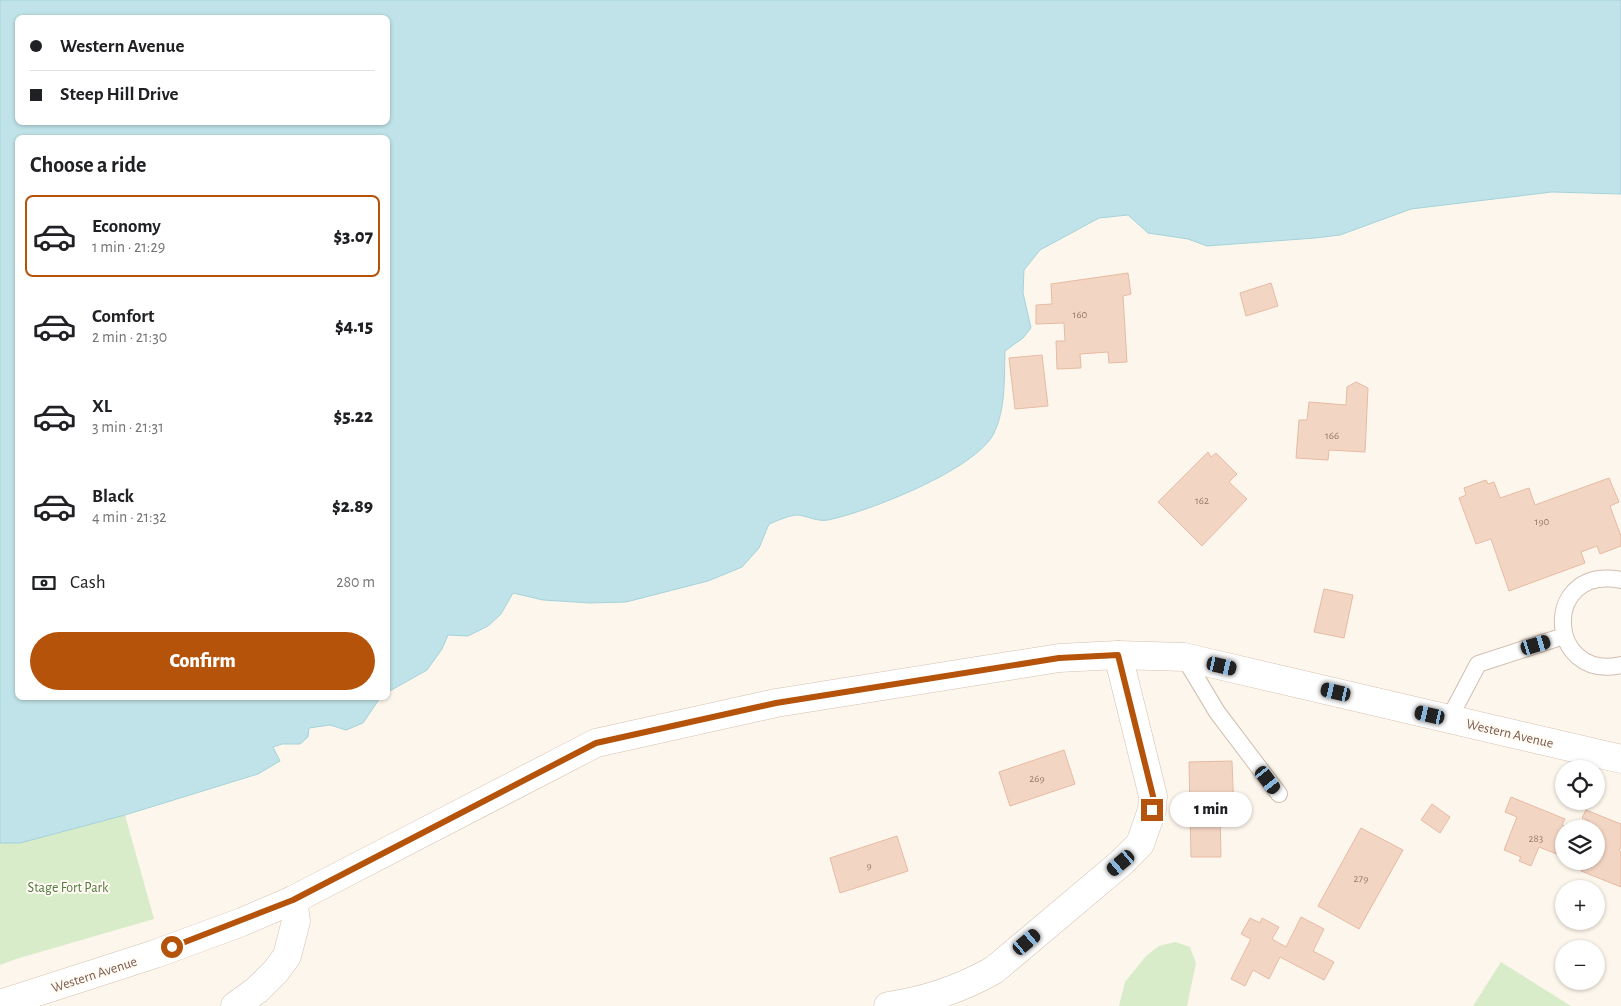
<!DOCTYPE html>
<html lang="en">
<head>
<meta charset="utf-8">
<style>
  :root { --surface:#fff; --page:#f2f2f2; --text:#202124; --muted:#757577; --line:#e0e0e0; --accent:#b45309 }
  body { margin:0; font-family:"Alegreya Sans",sans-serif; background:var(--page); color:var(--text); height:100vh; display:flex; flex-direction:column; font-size:19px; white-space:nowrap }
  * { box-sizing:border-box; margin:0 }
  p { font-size:16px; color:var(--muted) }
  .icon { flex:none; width:28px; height:28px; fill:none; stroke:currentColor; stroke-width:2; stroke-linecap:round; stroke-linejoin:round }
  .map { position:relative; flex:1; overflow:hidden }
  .details { position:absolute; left:15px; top:135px; width:375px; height:565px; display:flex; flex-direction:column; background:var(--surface); border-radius:8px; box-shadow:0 1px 4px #0004 }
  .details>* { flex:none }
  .banner { position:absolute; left:15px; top:15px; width:375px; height:110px; border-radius:8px; box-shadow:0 1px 4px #0004; display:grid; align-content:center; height:110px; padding:0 15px; background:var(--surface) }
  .tools { position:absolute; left:1555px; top:760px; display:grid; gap:10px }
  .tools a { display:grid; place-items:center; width:50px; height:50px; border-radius:50%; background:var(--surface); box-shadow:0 1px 4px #0004; font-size:25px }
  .end { position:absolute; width:22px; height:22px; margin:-11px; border:6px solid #b45309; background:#fff; box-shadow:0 0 0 2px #fff }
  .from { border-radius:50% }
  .bubble { position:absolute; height:35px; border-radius:18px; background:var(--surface); box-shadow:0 1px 4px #0004; font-size:16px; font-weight:800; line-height:35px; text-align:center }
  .car { position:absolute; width:15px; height:30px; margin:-15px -8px; border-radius:6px; box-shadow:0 0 4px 1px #0007; background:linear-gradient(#222 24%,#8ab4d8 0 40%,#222 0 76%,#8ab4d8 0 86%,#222 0) }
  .banner b { display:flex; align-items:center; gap:18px; height:48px; font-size:19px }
  .banner b+b { border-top:1px solid var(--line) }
  .banner i { width:12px; height:12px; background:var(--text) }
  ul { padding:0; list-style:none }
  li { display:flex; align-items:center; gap:15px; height:82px; margin:0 10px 8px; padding:0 5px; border:2px solid transparent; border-radius:8px }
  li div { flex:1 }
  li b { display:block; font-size:19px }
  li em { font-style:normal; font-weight:800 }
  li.on { border-color:var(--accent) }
  li>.icon { width:45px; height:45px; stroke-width:1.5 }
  h2 { padding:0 15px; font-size:22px; line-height:60px }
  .pay { display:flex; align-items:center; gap:12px; height:55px; padding:0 15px; font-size:19px }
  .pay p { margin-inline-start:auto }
  .cta { display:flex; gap:10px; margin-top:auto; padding:10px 15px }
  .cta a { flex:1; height:58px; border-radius:30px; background:var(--accent); color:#fff; font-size:20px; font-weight:800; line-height:58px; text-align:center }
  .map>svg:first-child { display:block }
</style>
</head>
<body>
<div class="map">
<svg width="1621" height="1006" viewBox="0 0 1621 1006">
  <rect width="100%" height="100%" fill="#fdf6ec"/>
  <path fill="#d8ecc9" d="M 125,815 L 154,919 L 16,959 L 0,965 L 0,843 L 20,843 Z
    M 1175,942 L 1190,947 L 1196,963 L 1187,1006 L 1119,1006 L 1125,982 L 1146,956 L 1159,946 Z
    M 1501,962 L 1571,1006 L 1473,1006 Z"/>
  <path fill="#bfe3e8" stroke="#a5d3da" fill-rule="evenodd" d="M 0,0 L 1621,0 L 1621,194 L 1552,192 L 1411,209 L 1340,235 L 1315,238 L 1207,246 L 1188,239 L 1148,233 L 1128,215 L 1099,218 L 1040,250 L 1024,270 L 1023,293 L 1031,328 L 1023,338 L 1005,351 C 1004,378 1006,408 994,433 C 976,470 867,512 828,520 C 818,522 807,516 798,515 C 789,515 777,521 769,524 L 759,548 L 742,567 L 708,581 L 626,602 L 590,603 L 543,600 L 513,593 L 501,614 L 488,626 L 468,636 L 448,635 L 442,649 L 427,670 L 388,692 L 388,138 L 18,138 L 18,698 L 380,698 L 363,723 L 346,730 L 330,725 L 309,728 L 308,737 L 300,744 L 282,744 L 273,747 L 280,761 L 258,774 L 125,815 L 20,843 L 0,843 ZM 18,18 L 388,18 L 388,122 L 18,122 Z"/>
  <path fill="#f3d5c3" stroke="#e6bba3" d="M 1128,273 L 1131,294 L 1123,296 L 1127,362 L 1109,363 L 1108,352 L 1080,354 L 1081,368 L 1057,369 L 1056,341 L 1065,341 L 1064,323 L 1036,324 L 1036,305 L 1052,304 L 1051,284 Z
    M 1271,283 L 1278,306 L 1246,316 L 1240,293 Z
    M 1042,355 L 1048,406 L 1015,409 L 1009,358 Z
    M 1356,382 L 1368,388 L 1365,452 L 1329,450 L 1328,460 L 1296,458 L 1299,420 L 1307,420 L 1309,402 L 1346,405 L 1347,387 Z
    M 1208,452 L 1211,457 L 1216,453 L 1237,474 L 1229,482 L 1247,499 L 1202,546 L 1158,502 Z
    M 1609,478 L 1619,502 L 1610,506 L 1621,536 L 1621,546 L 1600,554 L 1597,546 L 1581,552 L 1585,563 L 1509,591 L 1491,539 L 1476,544 L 1459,498 L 1466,495 L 1464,488 L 1486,480 L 1488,484 L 1494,482 L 1500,498 L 1529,488 L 1535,505 Z
    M 1324,589 L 1353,595 L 1344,638 L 1314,632 Z
    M 1064,750 L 1075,784 L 1010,806 L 999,772 Z
    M 1232,761 L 1234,815 L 1220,815 L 1221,857 L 1191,857 L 1189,762 Z
    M 1511,797 L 1565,819 L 1562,825 L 1570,829 L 1564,829 L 1564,857 L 1539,847 L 1531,866 L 1519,861 L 1521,857 L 1504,850 L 1517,817 L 1505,812 Z
    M 1432,804 L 1450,817 L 1440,833 L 1421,820 Z
    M 1586,810 L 1621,824 L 1621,847 L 1619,851 L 1621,852 L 1621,887 L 1581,871 L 1585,861 L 1596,861 L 1596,829 L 1586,829 L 1589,821 L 1582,818 Z
    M 1361,828 L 1403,850 L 1359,929 L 1318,906 Z
    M 897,836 L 908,871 L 840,893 L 830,858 Z
    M 1301,917 L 1324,929 L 1313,951 L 1334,962 L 1324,980 L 1280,957 L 1269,979 L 1253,970 L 1245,986 L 1231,979 L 1251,939 L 1241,934 L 1250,918 L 1260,923 L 1262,918 L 1279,927 L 1272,939 L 1286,947 Z"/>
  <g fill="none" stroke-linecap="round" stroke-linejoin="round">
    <defs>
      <path id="lane" d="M 1621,580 C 1541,564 1546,682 1621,665
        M 1184,657 L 1217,712 L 1279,794
        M 1449,719 L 1478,664 L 1564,636"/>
      <path id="street" d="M 235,1006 L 257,990 L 276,971 L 287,956 L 296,921 L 293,900
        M 888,1006 C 925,1001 962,988 994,970 L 1121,863 L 1140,844 L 1152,810 L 1153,796 L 1118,655"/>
      <path id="secondary" d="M 0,1004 L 155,954 L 242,922 L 293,900 L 596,743 L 776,703 L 1059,658 L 1118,655 L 1184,657 L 1621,759"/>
    </defs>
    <use href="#lane" stroke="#d1beb0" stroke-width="18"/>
    <use href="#street" stroke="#d1beb0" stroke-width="29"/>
    <use href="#secondary" stroke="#d6c0b0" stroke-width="29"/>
    <use href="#lane" stroke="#fff" stroke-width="16"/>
    <use href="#street" stroke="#fff" stroke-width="28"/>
    <use href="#secondary" stroke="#fff" stroke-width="28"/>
  </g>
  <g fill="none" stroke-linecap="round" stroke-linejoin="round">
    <path stroke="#b45309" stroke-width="6" d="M 172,947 L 293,900 L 596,743 L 776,703 L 1059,658 L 1118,655 L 1153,796 L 1152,810"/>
  </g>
  <g text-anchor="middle" stroke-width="4" stroke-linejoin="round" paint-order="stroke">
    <g font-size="11" fill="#987a6a">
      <text x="1080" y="318">160</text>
      <text x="1332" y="439">166</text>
      <text x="1202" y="504">162</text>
      <text x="1542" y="525">190</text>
      <text x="1037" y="782">269</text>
      <text x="1536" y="842">283</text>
      <text x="869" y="869">9</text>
      <text x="1361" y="882">279</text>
    </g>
    <g font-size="14" fill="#7a5c4d" stroke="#fffaf3">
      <text transform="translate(1510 733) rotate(13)" y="5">Western Avenue</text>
      <text transform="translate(94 974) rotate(-18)" y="5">Western Avenue</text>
    </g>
    <g font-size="14" fill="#537a41" stroke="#fffaf3">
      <text x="68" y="892">Stage Fort Park</text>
    </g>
  </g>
</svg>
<div class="tools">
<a><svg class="icon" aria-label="locate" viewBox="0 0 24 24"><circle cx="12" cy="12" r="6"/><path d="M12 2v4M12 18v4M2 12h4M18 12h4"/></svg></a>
<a><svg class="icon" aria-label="layers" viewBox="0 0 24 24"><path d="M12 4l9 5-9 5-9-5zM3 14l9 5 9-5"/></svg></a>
<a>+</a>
<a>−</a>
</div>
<i class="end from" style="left:172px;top:947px"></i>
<i class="end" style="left:1152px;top:810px"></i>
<div class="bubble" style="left:1170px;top:792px;width:82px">1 min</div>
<i class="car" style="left:1536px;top:645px;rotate:73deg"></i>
<i class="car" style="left:1222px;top:666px;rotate:103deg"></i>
<i class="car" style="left:1336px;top:692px;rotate:283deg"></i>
<i class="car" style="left:1430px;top:715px;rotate:283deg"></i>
<i class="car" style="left:1268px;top:780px;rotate:143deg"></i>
<i class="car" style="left:1121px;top:863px;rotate:230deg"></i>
<i class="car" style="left:1027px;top:942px;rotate:50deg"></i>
<div class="banner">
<b><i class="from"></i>Western Avenue</b>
<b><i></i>Steep Hill Drive</b>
</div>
<section class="details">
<h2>Choose a ride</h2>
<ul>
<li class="on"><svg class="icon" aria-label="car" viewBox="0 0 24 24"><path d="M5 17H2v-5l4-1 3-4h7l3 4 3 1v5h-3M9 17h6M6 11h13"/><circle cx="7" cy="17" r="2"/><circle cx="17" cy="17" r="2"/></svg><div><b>Economy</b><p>1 min · 21:29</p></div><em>$3.07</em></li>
<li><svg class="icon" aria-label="car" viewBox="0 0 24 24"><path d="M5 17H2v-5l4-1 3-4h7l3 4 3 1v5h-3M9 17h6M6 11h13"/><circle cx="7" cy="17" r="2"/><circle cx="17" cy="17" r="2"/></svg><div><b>Comfort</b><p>2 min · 21:30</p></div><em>$4.15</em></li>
<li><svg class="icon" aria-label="car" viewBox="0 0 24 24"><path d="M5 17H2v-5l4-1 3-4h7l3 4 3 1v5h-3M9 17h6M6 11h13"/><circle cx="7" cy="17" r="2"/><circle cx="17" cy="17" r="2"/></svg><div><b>XL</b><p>3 min · 21:31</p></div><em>$5.22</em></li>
<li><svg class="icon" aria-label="car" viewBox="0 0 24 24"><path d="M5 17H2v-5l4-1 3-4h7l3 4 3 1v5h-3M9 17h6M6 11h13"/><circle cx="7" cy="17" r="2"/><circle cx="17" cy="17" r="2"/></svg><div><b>Black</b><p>4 min · 21:32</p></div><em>$2.89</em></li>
</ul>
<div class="pay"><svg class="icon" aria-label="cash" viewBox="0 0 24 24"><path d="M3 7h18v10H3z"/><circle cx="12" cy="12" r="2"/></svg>Cash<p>280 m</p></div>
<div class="cta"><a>Confirm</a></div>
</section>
</div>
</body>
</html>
